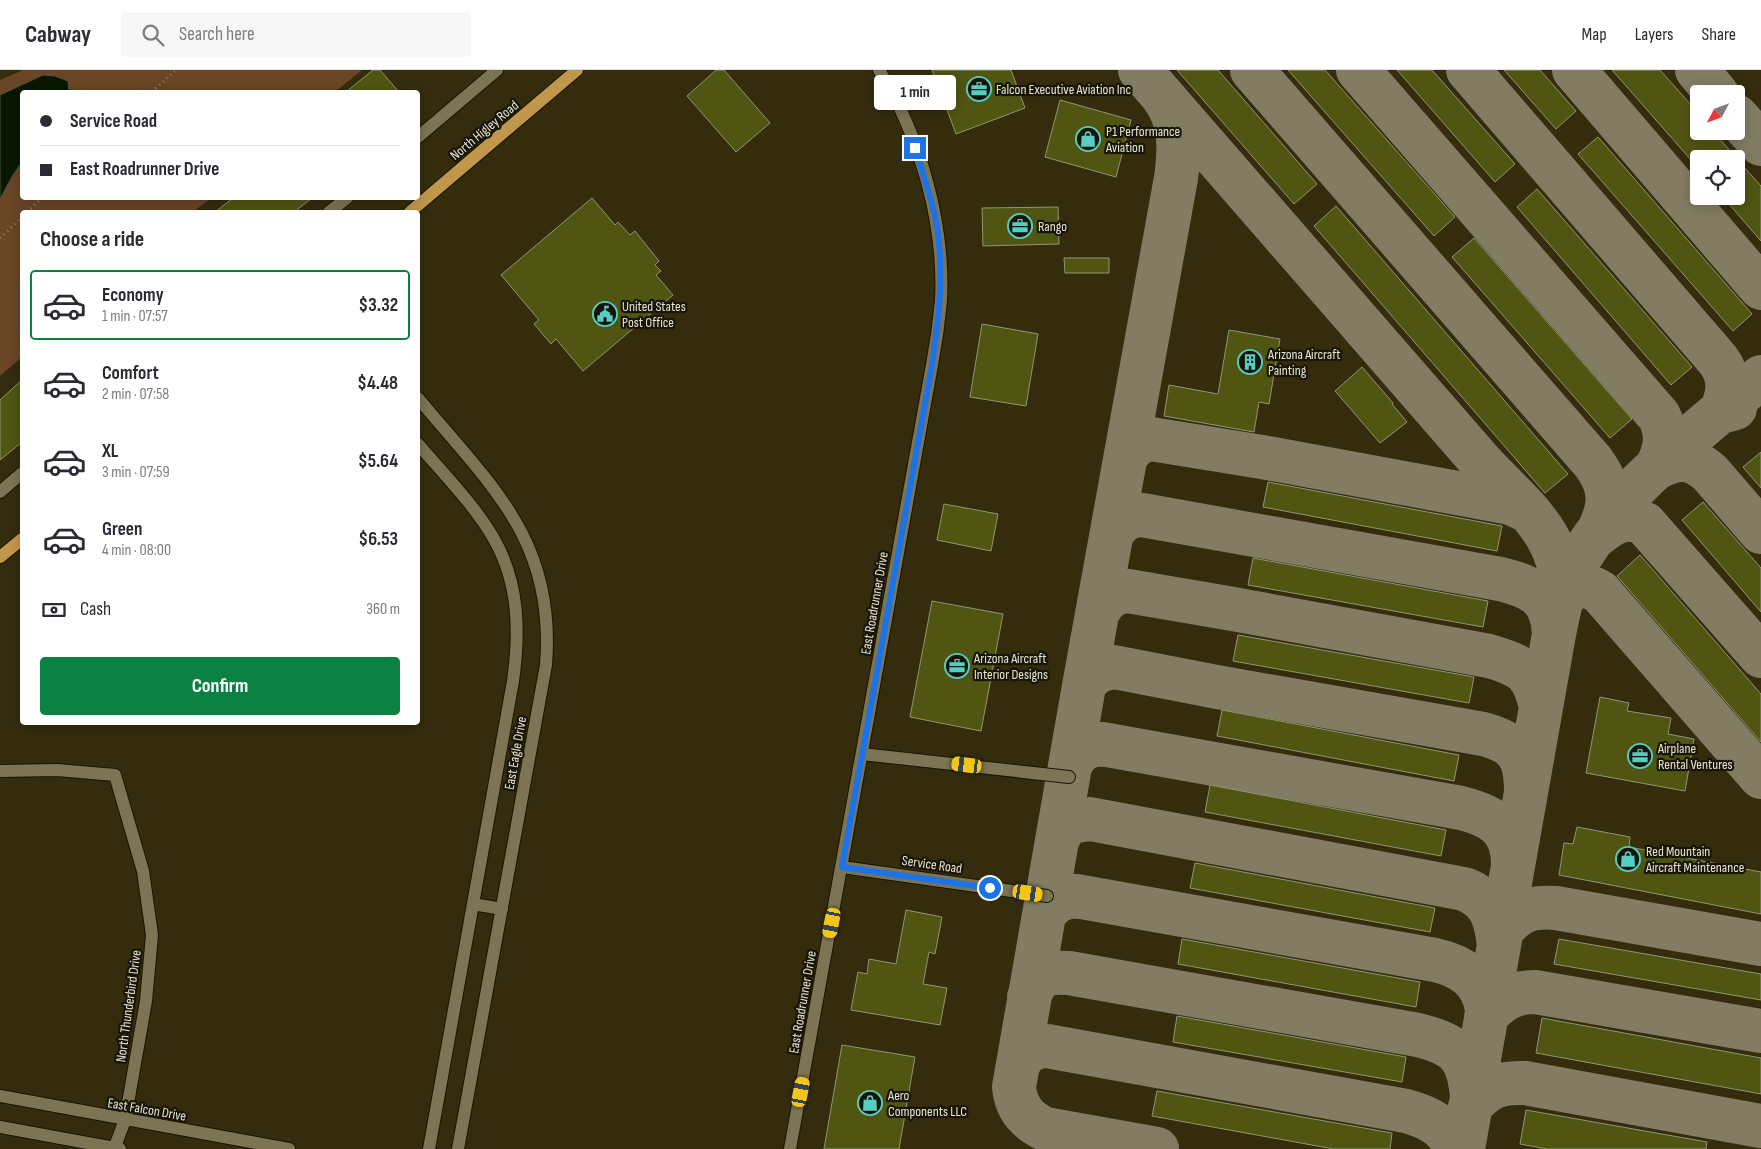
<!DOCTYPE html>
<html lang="en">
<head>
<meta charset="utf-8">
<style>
  :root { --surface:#fff; --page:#f7f7f7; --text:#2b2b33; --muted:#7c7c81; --line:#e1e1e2; --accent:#0b8043 }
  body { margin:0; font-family:"Sofia Sans Condensed",sans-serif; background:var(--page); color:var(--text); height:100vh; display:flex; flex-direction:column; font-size:19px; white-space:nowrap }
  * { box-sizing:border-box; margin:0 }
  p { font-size:16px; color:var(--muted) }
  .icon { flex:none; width:28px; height:28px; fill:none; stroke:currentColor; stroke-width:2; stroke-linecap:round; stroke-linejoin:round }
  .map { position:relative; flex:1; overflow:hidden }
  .drawer { position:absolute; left:20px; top:140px; width:400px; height:515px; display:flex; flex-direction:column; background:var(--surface); border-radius:5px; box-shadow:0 2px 12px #0003 }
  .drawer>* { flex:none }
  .top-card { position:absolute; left:20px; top:20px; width:400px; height:110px; border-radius:5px; box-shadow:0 2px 12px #0003; display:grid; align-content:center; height:110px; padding:0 20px; background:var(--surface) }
  .needle { width:32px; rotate:229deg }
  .tools { position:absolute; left:1690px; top:15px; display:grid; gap:10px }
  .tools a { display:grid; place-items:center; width:55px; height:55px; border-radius:5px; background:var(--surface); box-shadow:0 2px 12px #0003; font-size:25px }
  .end { position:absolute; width:22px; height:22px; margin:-11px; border:6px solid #1a73e8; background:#fff; box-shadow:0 0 0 2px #fff }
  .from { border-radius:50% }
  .bubble { position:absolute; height:35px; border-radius:5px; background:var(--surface); box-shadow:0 2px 12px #0003; font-size:16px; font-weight:700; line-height:35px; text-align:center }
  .car { position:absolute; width:15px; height:30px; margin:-15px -8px; border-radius:6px; box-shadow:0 0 4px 1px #0007; background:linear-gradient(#f5c518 24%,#345 0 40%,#f5c518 0 76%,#345 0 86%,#f5c518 0) }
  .top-card b { display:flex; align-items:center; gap:18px; height:48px; font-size:19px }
  .top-card b+b { border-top:1px solid var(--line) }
  .top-card i { width:12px; height:12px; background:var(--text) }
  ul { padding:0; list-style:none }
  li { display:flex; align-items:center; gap:15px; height:70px; margin:0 10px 8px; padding:0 10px; border:2px solid transparent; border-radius:5px }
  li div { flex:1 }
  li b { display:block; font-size:19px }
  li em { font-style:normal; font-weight:700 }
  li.selected { border-color:var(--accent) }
  li>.icon { width:45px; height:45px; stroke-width:1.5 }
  h2 { padding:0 20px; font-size:22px; line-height:60px }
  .pay { display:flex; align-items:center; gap:12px; height:55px; padding:0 20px; font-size:19px }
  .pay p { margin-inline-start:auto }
  .primary-button { display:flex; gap:10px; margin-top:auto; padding:10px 20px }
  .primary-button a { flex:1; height:58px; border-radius:5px; background:var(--accent); color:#fff; font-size:20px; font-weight:700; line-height:58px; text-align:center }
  header { display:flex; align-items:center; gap:30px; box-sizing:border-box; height:70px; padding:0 25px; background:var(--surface); border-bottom:1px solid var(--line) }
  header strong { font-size:24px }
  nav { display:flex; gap:28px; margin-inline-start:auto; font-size:18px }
  .search { width:350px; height:45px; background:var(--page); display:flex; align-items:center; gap:12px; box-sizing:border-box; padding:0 18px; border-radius:5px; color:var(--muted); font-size:19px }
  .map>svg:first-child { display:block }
</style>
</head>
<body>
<header>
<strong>Cabway</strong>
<div class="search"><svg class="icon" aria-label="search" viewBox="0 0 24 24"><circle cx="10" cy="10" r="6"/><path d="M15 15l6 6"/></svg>Search here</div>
<nav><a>Map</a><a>Layers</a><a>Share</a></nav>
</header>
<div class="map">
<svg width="1761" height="1079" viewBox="0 0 1761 1079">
  <rect width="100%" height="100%" fill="#342c0d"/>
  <path fill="#6a4526" d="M 23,0 L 362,0 L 335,22 L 22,22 L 22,128 L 211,128 L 193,142 L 22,142 L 22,287 L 0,306 L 0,10 Z"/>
  <path fill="#091700" stroke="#4c553f" d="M 43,5 L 55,6 L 68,11 L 69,22 L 22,22 L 22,92 L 13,105 L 0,129 L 0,25 Z"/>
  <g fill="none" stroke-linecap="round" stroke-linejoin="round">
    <path stroke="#827c63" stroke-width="44" d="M 1140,0 L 1482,393 C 1521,435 1570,469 1560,534
      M 1252,0 L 1593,392 C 1613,419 1611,437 1596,466 C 1612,453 1625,444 1645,454 L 1761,586
      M 1358,0 L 1659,346 C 1668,364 1666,380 1656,398 C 1678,387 1691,386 1710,403 L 1761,462
      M 1468,0 L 1718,290 C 1731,307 1729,323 1721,342 L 1735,338
      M 1574,0 L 1761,218
      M 1697,0 L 1717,24
      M 1736,46 L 1761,74
      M 1125,389 C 1131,378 1139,370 1151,369 L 1262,387 L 1511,433 L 1528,441
      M 1111,467 C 1117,453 1126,446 1142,445 L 1500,509 C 1533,517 1552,526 1554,564
      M 1559,535 C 1567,517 1583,511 1600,522 L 1761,707
      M 1098,542 C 1105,529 1113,522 1128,521 L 1233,539 L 1489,586 C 1523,596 1533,602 1541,637
      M 1084,616 C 1091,603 1101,599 1114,597 L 1217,617 L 1483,664 C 1518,673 1526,687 1526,722
      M 1071,694 C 1078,680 1086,676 1102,674 L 1461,738 C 1493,746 1513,758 1513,794
      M 1058,769 C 1065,751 1073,751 1090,749 L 1464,819 C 1491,829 1496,849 1499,876
      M 1044,846 C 1051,833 1061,827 1076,826 L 1435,890 C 1462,896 1483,910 1487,940
      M 1501,861 C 1518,841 1530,836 1556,838 L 1761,874
      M 1029,927 C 1038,904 1046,902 1069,903 L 1418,965 C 1457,975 1468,985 1472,1026
      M 1486,947 C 1499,931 1513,922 1535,922 L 1761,961
      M 1017,999 C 1022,983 1031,977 1047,976 L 1406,1041 C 1428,1047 1447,1056 1456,1079
      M 1470,1037 C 1487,1017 1499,1012 1525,1013 L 1761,1056
      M 1157,1079 L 1045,1059 C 1026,1050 1016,1038 1014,1017 L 1084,616 L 1176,108 C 1180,80 1181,51 1163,27
      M 1463,1079 L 1554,564 C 1558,545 1561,526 1569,508 C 1610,425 1692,367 1761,307"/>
  </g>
  <path fill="#505512" stroke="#929674" d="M 373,0 L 380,0 L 399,22 L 346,22 Z
    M 716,0 L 724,0 L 770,53 L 736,82 L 687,26 Z
    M 932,0 L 1011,0 L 1025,38 L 956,64 Z
    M 1177,0 L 1218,0 L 1317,114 L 1294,134 Z
    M 1288,0 L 1325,0 L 1455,147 L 1434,166 Z
    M 1397,0 L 1432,0 L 1515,94 L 1495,112 Z
    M 1504,0 L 1540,0 L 1576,41 L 1556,59 Z
    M 1612,0 L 1660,0 L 1699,44 L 1699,61 L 1713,61 L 1736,88 L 1761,116 L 1761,171 L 1722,126 L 1736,126 L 1736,89 L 1699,89 L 1699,99 Z
    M 1060,30 L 1131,50 L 1116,107 L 1045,87 Z
    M 1598,67 L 1752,244 L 1733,261 L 1578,84 Z
    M 1537,119 L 1692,297 L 1671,315 L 1517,137 Z
    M 233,128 L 312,128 L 294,142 L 215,142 Z
    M 592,128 L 615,155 L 618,152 L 630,165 L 635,161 L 659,191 L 655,195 L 661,201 L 656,205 L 673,225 L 583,301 L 556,269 L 551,274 L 534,254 L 539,250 L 501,205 Z
    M 1336,136 L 1568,404 L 1545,423 L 1314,156 Z
    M 1058,137 L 1059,174 L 983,176 L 982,138 Z
    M 1474,168 L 1632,349 L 1610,368 L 1452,187 Z
    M 1064,188 L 1109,188 L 1109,203 L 1065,203 Z
    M 982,254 L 1038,264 L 1026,336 L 970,327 Z
    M 1229,260 L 1280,269 L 1269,334 L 1259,332 L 1254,362 L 1164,346 L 1169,315 L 1218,324 Z
    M 1362,297 L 1393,333 L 1392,334 L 1407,352 L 1380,373 L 1335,321 Z
    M 22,310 L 22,372 L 0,390 L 0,330 Z
    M 1761,382 L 1761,418 L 1743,397 Z
    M 1268,412 L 1502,456 L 1497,481 L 1263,437 Z
    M 1703,432 L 1761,498 L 1761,542 L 1682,450 Z
    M 944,434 L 998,444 L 991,481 L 937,470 Z
    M 1640,485 L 1761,624 L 1761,672 L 1617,506 Z
    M 1253,488 L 1488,531 L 1483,557 L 1248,515 Z
    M 932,531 L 1003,544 L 981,661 L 910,647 Z
    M 1238,565 L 1474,607 L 1469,633 L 1233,591 Z
    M 1600,627 L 1629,633 L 1627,641 L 1671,648 L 1668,664 L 1694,669 L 1685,721 L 1586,703 Z
    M 1222,640 L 1459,685 L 1454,711 L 1217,666 Z
    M 1210,715 L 1446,760 L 1441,786 L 1205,742 Z
    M 1577,757 L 1630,767 L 1629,777 L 1761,802 L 1761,844 L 1559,805 L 1564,773 L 1573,774 Z
    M 1195,793 L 1435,838 L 1430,862 L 1190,818 Z
    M 906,840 L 942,847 L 935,884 L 929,882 L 923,914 L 947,918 L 940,955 L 851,940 L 858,902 L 867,904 L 869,889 L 896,894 Z
    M 1182,869 L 1420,912 L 1416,937 L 1178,894 Z
    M 1559,869 L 1761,904 L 1761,930 L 1554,894 Z
    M 1177,946 L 1406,987 L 1402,1012 L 1173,972 Z
    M 1542,948 L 1761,988 L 1761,1024 L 1536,983 Z
    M 842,975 L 915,987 L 899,1079 L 824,1079 Z
    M 1157,1021 L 1392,1063 L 1390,1079 L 1334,1079 L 1152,1046 Z
    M 1526,1040 L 1707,1072 L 1706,1079 L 1547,1079 L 1520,1074 Z"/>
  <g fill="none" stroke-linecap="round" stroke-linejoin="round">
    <defs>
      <path id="minor" d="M 418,67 L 497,0
        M 329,142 L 347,128
        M 418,328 C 491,416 556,470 546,595 L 458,1079
        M 418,374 C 442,402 476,437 494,469 C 519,513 520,562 513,611 L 429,1079
        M 0,422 L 22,403
        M 862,684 L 1069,707
        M 0,701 L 57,700 L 115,705 L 143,801 L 152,865 L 146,931 L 125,1050 L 114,1079
        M 842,797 L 1047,826
        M 473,834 L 502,839
        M 0,1026 L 289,1079
        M 0,1057 L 120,1079
        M 790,1079 L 932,295 C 936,274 939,253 941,231 C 945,153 920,66 879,0"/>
      <path id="major" d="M 410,142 L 577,0
        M 0,487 L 22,469"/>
    </defs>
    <use href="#minor" stroke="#1a1501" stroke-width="14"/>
    <use href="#major" stroke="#1a1501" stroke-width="14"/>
    <path stroke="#878168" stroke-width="3" stroke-dasharray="1 4" stroke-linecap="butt" d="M 152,22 L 176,0
      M 27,142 L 42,128
      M 0,168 L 22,147"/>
    <use href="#minor" stroke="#7c7453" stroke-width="12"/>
    <use href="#major" stroke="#c0974b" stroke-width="12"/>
  </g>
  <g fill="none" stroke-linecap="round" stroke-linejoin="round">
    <path stroke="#1a73e8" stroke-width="6" d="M 915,78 C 923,104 932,129 937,156 C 944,203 939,249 932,295 L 842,797 L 990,818"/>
  </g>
  <defs>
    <symbol id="office-ring" viewBox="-11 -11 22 22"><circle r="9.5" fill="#181508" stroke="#56cec3" stroke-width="1.5"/><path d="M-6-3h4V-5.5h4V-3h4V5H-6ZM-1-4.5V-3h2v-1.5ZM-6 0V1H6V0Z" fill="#56cec3"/></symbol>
    <symbol id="shop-ring" viewBox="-11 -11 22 22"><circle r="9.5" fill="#181508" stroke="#56cec3" stroke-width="1.5"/><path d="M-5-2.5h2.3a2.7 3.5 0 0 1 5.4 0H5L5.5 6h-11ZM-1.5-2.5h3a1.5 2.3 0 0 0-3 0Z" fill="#56cec3"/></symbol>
    <symbol id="civic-ring" viewBox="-11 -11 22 22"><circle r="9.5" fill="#181508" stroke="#56cec3" stroke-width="1.5"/><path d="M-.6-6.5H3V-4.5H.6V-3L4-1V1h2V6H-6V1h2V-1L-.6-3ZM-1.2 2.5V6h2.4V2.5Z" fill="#56cec3"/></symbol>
    <symbol id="building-ring" viewBox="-11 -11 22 22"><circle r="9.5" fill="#181508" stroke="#56cec3" stroke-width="1.5"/><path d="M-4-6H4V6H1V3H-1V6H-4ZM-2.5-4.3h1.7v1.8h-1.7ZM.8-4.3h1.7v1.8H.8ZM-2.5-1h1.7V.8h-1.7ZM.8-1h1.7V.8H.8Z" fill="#56cec3"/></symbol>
  </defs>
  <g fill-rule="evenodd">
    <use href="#office-ring" x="965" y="5" width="28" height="28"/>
    <use href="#shop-ring" x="1074" y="55" width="28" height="28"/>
    <use href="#office-ring" x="1006" y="142" width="28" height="28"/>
    <use href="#civic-ring" x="591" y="230" width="28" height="28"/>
    <use href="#building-ring" x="1236" y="278" width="28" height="28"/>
    <use href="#office-ring" x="943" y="582" width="28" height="28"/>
    <use href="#office-ring" x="1626" y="672" width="28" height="28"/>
    <use href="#shop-ring" x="1614" y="775" width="28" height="28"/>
    <use href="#shop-ring" x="856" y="1019" width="28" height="28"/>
  </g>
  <g text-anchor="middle" stroke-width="4.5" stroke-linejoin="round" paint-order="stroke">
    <g font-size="14" fill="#e9e5d3" stroke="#181508" text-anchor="start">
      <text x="996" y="24">Falcon Executive Aviation Inc</text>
      <text x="1106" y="66">P1 Performance<tspan x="1106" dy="16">Aviation</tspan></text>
      <text x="1038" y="161">Rango</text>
      <text x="622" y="241">United States<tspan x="622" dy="16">Post Office</tspan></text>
      <text x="1268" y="289">Arizona Aircraft<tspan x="1268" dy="16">Painting</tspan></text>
      <text x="974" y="593">Arizona Aircraft<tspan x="974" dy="16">Interior Designs</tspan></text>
      <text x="1658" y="683">Airplane<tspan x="1658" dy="16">Rental Ventures</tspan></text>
      <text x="1646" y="786">Red Mountain<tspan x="1646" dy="16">Aircraft Maintenance</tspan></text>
      <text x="888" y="1030">Aero<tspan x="888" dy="16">Components LLC</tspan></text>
    </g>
    <g font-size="14" fill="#e9e5d3" stroke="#181508">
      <text transform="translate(484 60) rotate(-40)" y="5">North Higley Road</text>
      <text transform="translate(874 533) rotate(-80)" y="5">East Roadrunner Drive</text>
      <text transform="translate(515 683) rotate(-80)" y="5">East Eagle Drive</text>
      <text transform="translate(932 794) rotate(8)" y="5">Service Road</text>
      <text transform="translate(802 932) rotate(-80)" y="5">East Roadrunner Drive</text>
      <text transform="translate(128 936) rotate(-82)" y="5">North Thunderbird Drive</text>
      <text transform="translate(147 1039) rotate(10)" y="5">East Falcon Drive</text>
    </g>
  </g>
</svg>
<div class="tools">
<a><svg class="needle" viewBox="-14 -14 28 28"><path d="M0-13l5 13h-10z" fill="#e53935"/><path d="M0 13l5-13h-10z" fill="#7c7c81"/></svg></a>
<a><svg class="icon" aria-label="locate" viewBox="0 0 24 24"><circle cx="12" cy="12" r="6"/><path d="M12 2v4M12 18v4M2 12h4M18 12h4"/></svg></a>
</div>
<i class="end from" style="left:990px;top:818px"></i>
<i class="end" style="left:915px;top:78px"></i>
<div class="bubble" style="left:874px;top:5px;width:82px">1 min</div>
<i class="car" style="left:967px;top:695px;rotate:277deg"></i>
<i class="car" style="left:1028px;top:823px;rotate:99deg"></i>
<i class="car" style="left:832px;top:853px;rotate:191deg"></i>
<i class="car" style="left:801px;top:1022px;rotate:11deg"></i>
<div class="top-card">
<b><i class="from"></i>Service Road</b>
<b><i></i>East Roadrunner Drive</b>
</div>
<section class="drawer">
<h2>Choose a ride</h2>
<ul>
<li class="selected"><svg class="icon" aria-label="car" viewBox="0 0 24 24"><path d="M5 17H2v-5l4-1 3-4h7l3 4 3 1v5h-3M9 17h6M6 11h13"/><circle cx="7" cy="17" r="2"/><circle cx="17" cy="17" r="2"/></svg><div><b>Economy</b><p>1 min · 07:57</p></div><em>$3.32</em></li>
<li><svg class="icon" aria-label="car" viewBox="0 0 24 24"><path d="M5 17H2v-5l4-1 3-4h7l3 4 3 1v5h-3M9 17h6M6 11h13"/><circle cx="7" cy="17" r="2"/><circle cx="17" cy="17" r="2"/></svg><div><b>Comfort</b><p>2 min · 07:58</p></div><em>$4.48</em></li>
<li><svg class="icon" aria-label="car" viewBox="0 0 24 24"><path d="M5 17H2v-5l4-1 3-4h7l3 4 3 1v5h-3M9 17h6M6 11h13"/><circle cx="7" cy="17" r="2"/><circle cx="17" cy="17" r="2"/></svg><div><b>XL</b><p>3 min · 07:59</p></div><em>$5.64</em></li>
<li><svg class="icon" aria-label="car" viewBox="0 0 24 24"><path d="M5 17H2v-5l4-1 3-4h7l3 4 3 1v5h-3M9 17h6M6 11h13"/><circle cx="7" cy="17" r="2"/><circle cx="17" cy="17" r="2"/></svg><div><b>Green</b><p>4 min · 08:00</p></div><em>$6.53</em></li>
</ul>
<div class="pay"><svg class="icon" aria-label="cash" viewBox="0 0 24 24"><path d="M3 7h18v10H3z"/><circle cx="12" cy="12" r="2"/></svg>Cash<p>360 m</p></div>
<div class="primary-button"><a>Confirm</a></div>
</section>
</div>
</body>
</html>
